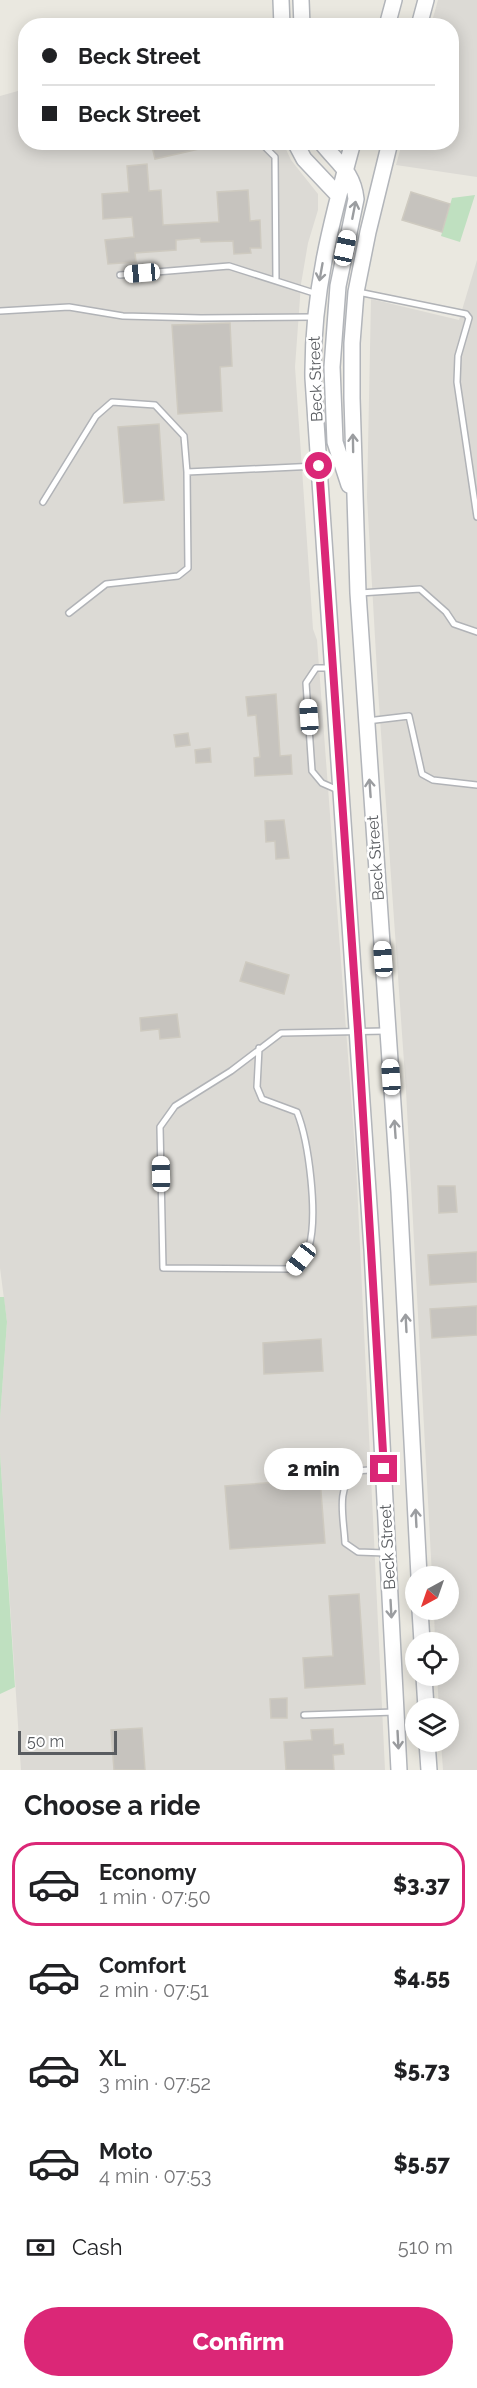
<!DOCTYPE html>
<html lang="en">
<head>
<meta charset="utf-8">
<style>
  :root { --surface:#fff; --page:#f2f2f2; --text:#202124; --muted:#757577; --line:#e0e0e0; --accent:#db2777 }
  body { margin:0; font-family:Raleway,sans-serif; background:var(--page); color:var(--text); height:100vh; display:flex; flex-direction:column; font-size:22px; white-space:nowrap }
  * { box-sizing:border-box; margin:0 }
  p { font-size:20px; color:var(--muted) }
  .icon { flex:none; width:33px; height:33px; fill:none; stroke:currentColor; stroke-width:2; stroke-linecap:round; stroke-linejoin:round }
  .map { position:relative; height:1770px; overflow:hidden }
  .panel { display:flex; flex-direction:column; background:var(--surface); flex:1 }
  .panel>* { flex:none }
  .banner { position:absolute; left:18px; top:18px; width:441px; height:132px; border-radius:24px; box-shadow:0 3px 15px #0003; display:grid; align-content:center; height:132px; padding:0 24px; background:var(--surface) }
  .needle { width:39px; rotate:220deg }
  .fabs { position:absolute; left:405px; top:1566px; display:grid; gap:12px }
  .fabs a { display:grid; place-items:center; width:54px; height:54px; border-radius:50%; background:var(--surface); box-shadow:0 3px 15px #0003; font-size:30px }
  .scale { position:absolute; left:18px; bottom:15px; width:99px; box-sizing:border-box; padding-left:6px; border:3px solid #595c60; border-top:0; font-size:16px; line-height:21px; white-space:nowrap; color:#595c60; -webkit-text-stroke:4px #fff; paint-order:stroke }
  .end { position:absolute; width:27px; height:27px; margin:-14px; border:8px solid #db2777; background:#fff; box-shadow:0 0 0 3px #fff }
  .from { border-radius:50% }
  .bubble { position:absolute; height:42px; border-radius:21px; background:var(--surface); box-shadow:0 3px 15px #0003; font-size:20px; font-weight:800; line-height:42px; text-align:center }
  .car { position:absolute; width:18px; height:36px; margin:-18px -9px; border-radius:8px; box-shadow:0 0 4px 2px #0007; background:linear-gradient(#fff 24%,#345 0 40%,#fff 0 76%,#345 0 86%,#fff 0) }
  .banner b { display:flex; align-items:center; gap:21px; height:57px; font-size:22px }
  .banner b+b { border-top:2px solid var(--line) }
  .banner i { width:15px; height:15px; background:var(--text) }
  ul { padding:0; list-style:none }
  li { display:flex; align-items:center; gap:18px; height:84px; margin:0 12px 9px; padding:0 12px; border:3px solid transparent; border-radius:24px }
  li div { flex:1 }
  li b { display:block; font-size:22px }
  li em { font-style:normal; font-weight:800 }
  li.on { border-color:var(--accent) }
  li>.icon { width:54px; height:54px; stroke-width:1.5 }
  h2 { padding:0 24px; font-size:27px; line-height:72px }
  .pay { display:flex; align-items:center; gap:15px; height:66px; padding:0 24px; font-size:22px }
  .pay p { margin-inline-start:auto }
  .cta { display:flex; gap:12px; margin-top:auto; padding:12px 24px }
  .cta a { flex:1; height:69px; border-radius:36px; background:var(--accent); color:#fff; font-size:24px; font-weight:800; line-height:69px; text-align:center }
  .map>svg:first-child { display:block }
</style>
</head>
<body>
<div class="map">
<svg width="477" height="1770" viewBox="0 0 477 1770">
  <rect width="100%" height="100%" fill="#eae8e0"/>
  <path fill="#dcdad5" d="M 438,0 L 477,0 L 477,177 L 396,165 L 402,143 L 452,142 L 452,26 L 431,25 Z
    M 25,89 L 26,142 L 283,143 L 291,160 L 318,194 L 318,210 L 308,243 L 301,284 L 295,367 L 313,629 L 317,640 L 356,1163 L 385,1770 L 21,1770 L 0,1453 L 0,1419 L 7,1322 L 0,1268 L 0,96 Z
    M 477,260 L 477,1770 L 443,1770 L 441,1742 L 448,1742 L 448,1708 L 439,1708 L 437,1676 L 448,1676 L 448,1642 L 435,1642 L 434,1610 L 448,1610 L 448,1576 L 432,1576 L 406,1091 L 378,690 L 367,497 L 371,299 L 459,320 Z"/>
  <path fill="#bfe0c0" d="M 475,195 L 460,242 L 441,236 L 452,198 Z
    M 0,1297 L 4,1297 L 7,1322 L 0,1419 Z
    M 0,1453 L 15,1687 L 0,1694 Z"/>
  <path fill="#c6c3be" stroke="#cecac0" stroke-width="1.5" d="M 151,142 L 207,142 L 208,147 L 155,159 Z
    M 147,164 L 149,191 L 161,190 L 163,225 L 219,222 L 217,192 L 248,190 L 250,221 L 260,220 L 261,248 L 250,248 L 251,253 L 234,254 L 233,241 L 201,242 L 200,238 L 176,240 L 176,250 L 135,253 L 136,262 L 108,264 L 105,240 L 134,237 L 132,217 L 103,219 L 102,194 L 129,192 L 127,166 Z
    M 411,192 L 450,204 L 442,232 L 402,220 Z
    M 230,323 L 232,366 L 220,367 L 222,411 L 178,414 L 172,325 Z
    M 159,424 L 164,500 L 124,503 L 118,427 Z
    M 276,694 L 280,756 L 291,755 L 292,774 L 255,776 L 254,758 L 260,757 L 256,715 L 248,716 L 246,697 Z
    M 188,733 L 190,745 L 176,747 L 174,735 Z
    M 210,748 L 211,762 L 196,763 L 195,750 Z
    M 284,820 L 289,858 L 276,859 L 275,841 L 266,842 L 265,821 Z
    M 246,962 L 289,975 L 284,994 L 240,981 Z
    M 177,1014 L 180,1037 L 160,1039 L 159,1029 L 141,1031 L 140,1018 Z
    M 438,1186 L 455,1186 L 457,1212 L 439,1213 Z
    M 477,1252 L 477,1282 L 430,1285 L 428,1255 Z
    M 477,1306 L 477,1335 L 432,1338 L 430,1309 Z
    M 321,1339 L 323,1371 L 264,1374 L 263,1343 Z
    M 320,1479 L 325,1543 L 230,1549 L 225,1486 Z
    M 359,1594 L 365,1684 L 305,1688 L 303,1658 L 333,1656 L 329,1596 Z
    M 287,1698 L 287,1718 L 271,1718 L 270,1699 Z
    M 142,1728 L 145,1770 L 114,1770 L 111,1730 Z
    M 333,1729 L 334,1745 L 343,1744 L 344,1754 L 333,1755 L 334,1770 L 286,1770 L 284,1742 L 312,1740 L 311,1730 Z"/>
  <g fill="none" stroke-linecap="round" stroke-linejoin="round">
    <defs>
      <path id="service" d="M 260,142 L 275,157 L 276,281
        M 120,275 L 229,266 L 317,294
        M 358,292 L 466,314 L 469,318 L 458,356 L 457,382 L 477,517
        M 0,311 L 69,307 L 123,316 L 201,318 L 313,317
        M 43,502 L 96,416 L 112,402 L 155,405 L 184,436 L 187,472
        M 360,593 L 420,589 L 446,612 L 454,624 L 477,632
        M 69,613 L 106,584 L 178,576 L 188,568 L 187,472 L 317,466
        M 332,668 L 316,668 L 306,683 L 312,771 L 322,783 L 338,790
        M 367,721 L 409,716 L 422,774 L 433,780 L 477,785
        M 259,1048 L 257,1087 L 262,1099 L 297,1112 C 309,1142 318,1215 309,1247 C 307,1255 298,1263 293,1269 L 163,1268 L 160,1127 L 175,1106 L 231,1071 L 281,1033 L 386,1031
        M 382,1469 L 356,1471 C 335,1487 344,1519 345,1543 L 358,1552 L 385,1553
        M 304,1715 L 395,1712"/>
      <path id="secondary" d="M 281,0 L 282,26
        M 301,0 L 302,26
        M 387,26 L 394,0
        M 419,26 L 426,0
        M 295,142 L 304,159 L 338,195
        M 321,142 C 337,163 353,171 356,199 L 338,286 L 332,367 L 335,442 L 349,485
        M 353,142 C 331,222 312,294 313,378 L 372,1250 L 399,1770
        M 390,142 L 368,232 L 356,292 L 352,343 L 352,398 L 358,593 L 399,1192 L 419,1576
        M 420,1610 L 422,1642
        M 424,1676 L 426,1708
        M 427,1742 L 429,1770"/>
    </defs>
    <use href="#service" stroke="#b1b3b7" stroke-width="8"/>
    <use href="#secondary" stroke="#b2b5ba" stroke-width="18"/>
    <use href="#service" stroke="#fff" stroke-width="5"/>
    <use href="#secondary" stroke="#fff" stroke-width="15"/>
  </g>
  <defs><path id="oneway-shaft" d="M-6 0H5M1.5-3L5.5 0L1.5 3" fill="none" stroke-width="1.6" stroke-linecap="round" stroke-linejoin="round" transform="scale(1.5)"/></defs>
  <g stroke="#9b9da0">
    <use href="#oneway-shaft" transform="translate(354 210) rotate(-79)"/>
    <use href="#oneway-shaft" transform="translate(321 272) rotate(100)"/>
    <use href="#oneway-shaft" transform="translate(353 443) rotate(-91)"/>
    <use href="#oneway-shaft" transform="translate(370 788) rotate(-94)"/>
    <use href="#oneway-shaft" transform="translate(395 1129) rotate(-94)"/>
    <use href="#oneway-shaft" transform="translate(406 1323) rotate(-93)"/>
    <use href="#oneway-shaft" transform="translate(416 1518) rotate(-93)"/>
    <use href="#oneway-shaft" transform="translate(391 1609) rotate(87)"/>
    <use href="#oneway-shaft" transform="translate(398 1740) rotate(87)"/>
  </g>
  <g fill="none" stroke-linecap="round" stroke-linejoin="round">
    <path stroke="#db2777" stroke-width="8" d="M 319,466 L 358,1031 L 384,1469"/>
  </g>
  <g text-anchor="middle" stroke-width="5" stroke-linejoin="round" paint-order="stroke">
    <g font-size="16" fill="#595c60" stroke="#fff">
      <text transform="translate(315 379) rotate(-92)" y="6">Beck Street</text>
      <text transform="translate(375 858) rotate(-94)" y="6">Beck Street</text>
      <text transform="translate(387 1547) rotate(-93)" y="6">Beck Street</text>
    </g>
  </g>
</svg>
<div class="fabs">
<a><svg class="needle" viewBox="-14 -14 28 28"><path d="M0-13l5 13h-10z" fill="#e53935"/><path d="M0 13l5-13h-10z" fill="#757577"/></svg></a>
<a><svg class="icon" aria-label="locate" viewBox="0 0 24 24"><circle cx="12" cy="12" r="6"/><path d="M12 2v4M12 18v4M2 12h4M18 12h4"/></svg></a>
<a><svg class="icon" aria-label="layers" viewBox="0 0 24 24"><path d="M12 4l9 5-9 5-9-5zM3 14l9 5 9-5"/></svg></a>
</div>
<div class="scale">50 m</div>
<i class="end from" style="left:319px;top:466px"></i>
<i class="end" style="left:384px;top:1469px"></i>
<div class="bubble" style="left:264px;top:1448px;width:99px">2 min</div>
<i class="car" style="left:345px;top:248px;rotate:12deg"></i>
<i class="car" style="left:142px;top:273px;rotate:265deg"></i>
<i class="car" style="left:309px;top:717px;rotate:356deg"></i>
<i class="car" style="left:383px;top:959px;rotate:356deg"></i>
<i class="car" style="left:391px;top:1077px;rotate:356deg"></i>
<i class="car" style="left:161px;top:1174px;rotate:359deg"></i>
<i class="car" style="left:301px;top:1259px;rotate:218deg"></i>
<div class="banner">
<b><i class="from"></i>Beck Street</b>
<b><i></i>Beck Street</b>
</div>
</div>
<section class="panel">
<h2>Choose a ride</h2>
<ul>
<li class="on"><svg class="icon" aria-label="car" viewBox="0 0 24 24"><path d="M5 17H2v-5l4-1 3-4h7l3 4 3 1v5h-3M9 17h6M6 11h13"/><circle cx="7" cy="17" r="2"/><circle cx="17" cy="17" r="2"/></svg><div><b>Economy</b><p>1 min · 07:50</p></div><em>$3.37</em></li>
<li><svg class="icon" aria-label="car" viewBox="0 0 24 24"><path d="M5 17H2v-5l4-1 3-4h7l3 4 3 1v5h-3M9 17h6M6 11h13"/><circle cx="7" cy="17" r="2"/><circle cx="17" cy="17" r="2"/></svg><div><b>Comfort</b><p>2 min · 07:51</p></div><em>$4.55</em></li>
<li><svg class="icon" aria-label="car" viewBox="0 0 24 24"><path d="M5 17H2v-5l4-1 3-4h7l3 4 3 1v5h-3M9 17h6M6 11h13"/><circle cx="7" cy="17" r="2"/><circle cx="17" cy="17" r="2"/></svg><div><b>XL</b><p>3 min · 07:52</p></div><em>$5.73</em></li>
<li><svg class="icon" aria-label="car" viewBox="0 0 24 24"><path d="M5 17H2v-5l4-1 3-4h7l3 4 3 1v5h-3M9 17h6M6 11h13"/><circle cx="7" cy="17" r="2"/><circle cx="17" cy="17" r="2"/></svg><div><b>Moto</b><p>4 min · 07:53</p></div><em>$5.57</em></li>
</ul>
<div class="pay"><svg class="icon" aria-label="cash" viewBox="0 0 24 24"><path d="M3 7h18v10H3z"/><circle cx="12" cy="12" r="2"/></svg>Cash<p>510 m</p></div>
<div class="cta"><a>Confirm</a></div>
</section>
</body>
</html>
